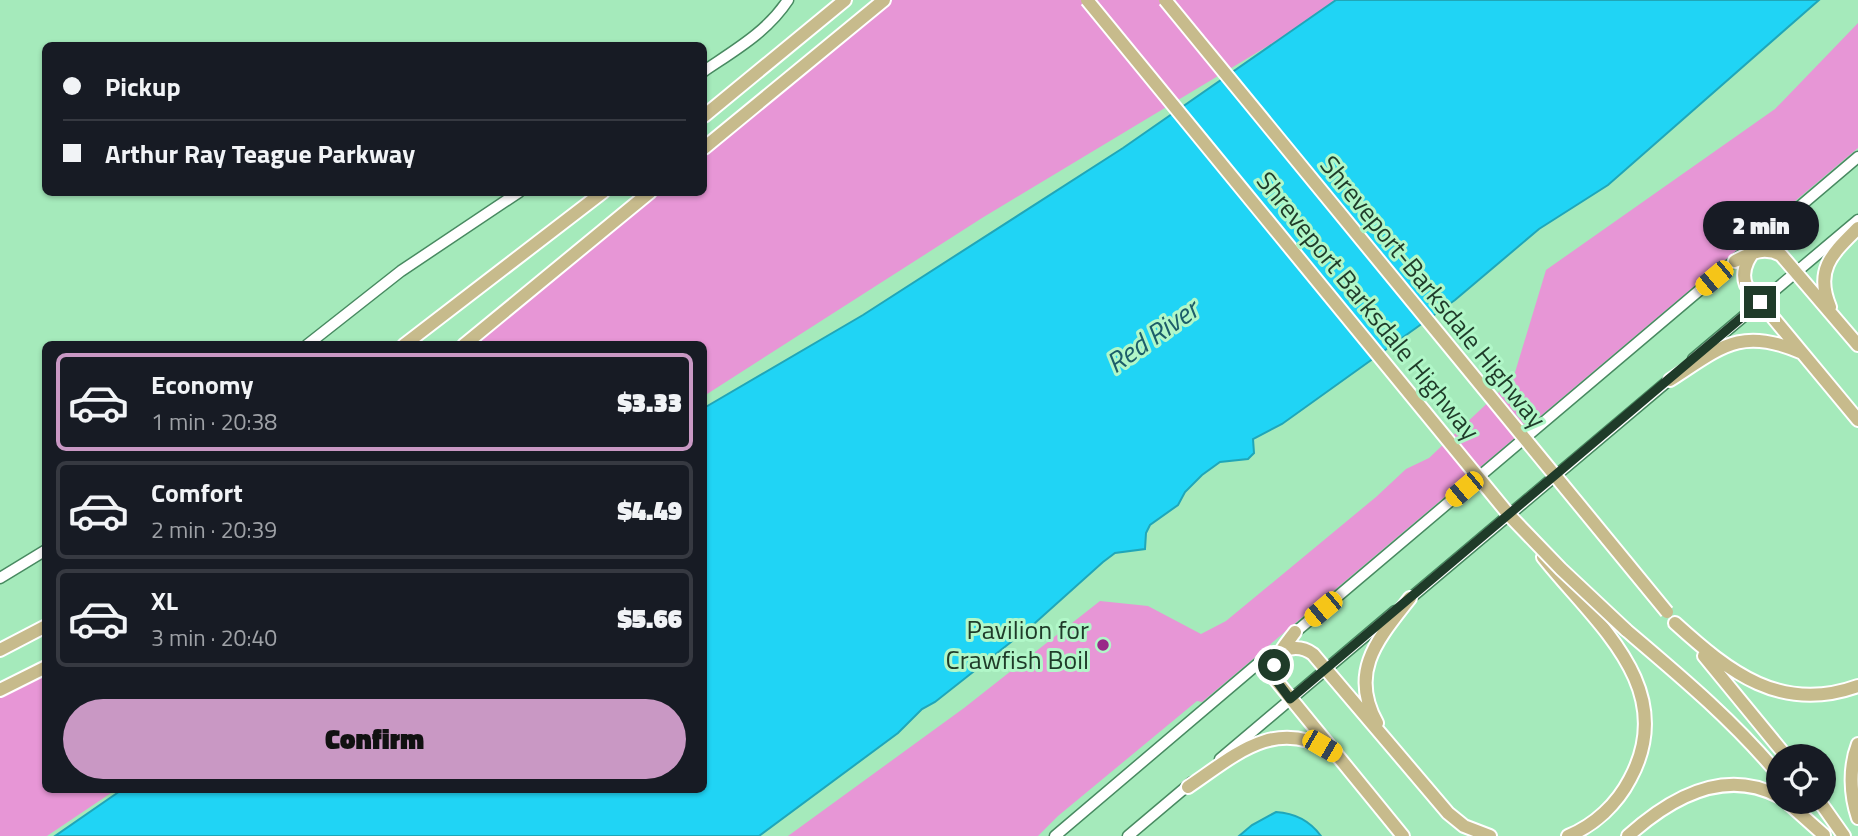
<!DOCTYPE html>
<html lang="en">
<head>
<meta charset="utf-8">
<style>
  :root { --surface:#171b24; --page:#242831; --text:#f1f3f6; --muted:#9ea1a6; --line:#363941; --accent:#c998c4 }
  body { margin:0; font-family:"Titillium Web",sans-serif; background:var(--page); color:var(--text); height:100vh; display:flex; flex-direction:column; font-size:26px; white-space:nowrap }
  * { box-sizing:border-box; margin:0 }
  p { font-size:23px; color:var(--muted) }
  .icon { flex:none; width:38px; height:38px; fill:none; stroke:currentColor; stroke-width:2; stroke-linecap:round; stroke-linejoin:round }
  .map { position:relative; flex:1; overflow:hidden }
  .details { position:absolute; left:42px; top:341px; width:665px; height:452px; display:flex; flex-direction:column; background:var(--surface); border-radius:10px; box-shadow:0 2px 5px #0004 }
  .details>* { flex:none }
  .banner { position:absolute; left:42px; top:42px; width:665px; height:154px; border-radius:10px; box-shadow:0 2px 5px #0004; display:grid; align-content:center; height:154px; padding:0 21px; background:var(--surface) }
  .fabs { position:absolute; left:1766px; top:744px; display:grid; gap:14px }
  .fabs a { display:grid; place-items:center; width:70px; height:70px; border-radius:50%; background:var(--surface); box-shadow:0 2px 5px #0004; font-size:35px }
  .end { position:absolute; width:32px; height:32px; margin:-16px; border:9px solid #1f3b29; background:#fff; box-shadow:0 0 0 4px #fff }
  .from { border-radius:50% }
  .bubble { position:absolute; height:49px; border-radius:24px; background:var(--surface); box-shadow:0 2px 5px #0004; font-size:23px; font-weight:800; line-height:49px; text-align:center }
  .car { position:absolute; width:21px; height:42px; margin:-21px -10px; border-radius:9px; box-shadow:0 0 5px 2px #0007; background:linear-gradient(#f5c518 24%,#345 0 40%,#f5c518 0 76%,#345 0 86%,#f5c518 0) }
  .banner b { display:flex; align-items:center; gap:24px; height:66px; font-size:26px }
  .banner b+b { border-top:2px solid var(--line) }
  .banner i { width:18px; height:18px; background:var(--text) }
  ul { padding:12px 0 0; list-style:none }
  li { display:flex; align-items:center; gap:21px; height:98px; margin:0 14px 10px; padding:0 7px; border:4px solid var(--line); border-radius:10px }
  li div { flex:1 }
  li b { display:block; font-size:26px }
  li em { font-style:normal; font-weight:800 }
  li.current { border-color:var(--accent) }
  li>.icon { width:63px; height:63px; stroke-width:1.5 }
  .action { display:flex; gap:14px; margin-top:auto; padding:14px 21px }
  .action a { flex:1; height:80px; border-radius:42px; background:var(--accent); color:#111; font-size:28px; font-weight:800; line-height:80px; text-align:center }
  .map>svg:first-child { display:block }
</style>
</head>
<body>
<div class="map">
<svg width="1858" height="836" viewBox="0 0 1858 836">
  <rect width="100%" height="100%" fill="#a5eabb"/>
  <path fill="#e796d6" d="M 892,0 L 1335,0 L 1278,40 L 982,218 L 704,396 L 704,345 L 472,345 L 657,193 L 704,192 L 704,154 Z
    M 1858,23 L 1858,148 L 1202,702 L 1197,701 L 1058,816 L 1038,836 L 788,836 L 964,708 L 1100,601 L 1148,606 L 1201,634 L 1226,621 L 1376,497 L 1406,469 L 1429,458 L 1513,379 L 1546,270 L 1775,109 Z
    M 45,675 L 46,789 L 117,789 L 47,836 L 0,836 L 0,695 Z"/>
  <path fill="#20d4f5" stroke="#20a6b8" stroke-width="2" d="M 1336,0 L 1819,0 L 1608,185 L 1539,229 L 1455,300 L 1282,424 L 1253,439 L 1254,453 L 1248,459 L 1220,462 L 1202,475 L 1185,492 L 1178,505 L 1150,525 L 1146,533 L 1145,549 L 1115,553 L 1103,562 L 1035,623 L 935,702 L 922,709 L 898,733 L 759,836 L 55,836 L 123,789 L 704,789 L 704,408 L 863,315 L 1123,148 Z
    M 1276,812 C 1294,813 1310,821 1321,836 L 1239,836 L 1252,825 Z"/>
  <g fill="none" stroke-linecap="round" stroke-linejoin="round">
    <defs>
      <path id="minor" d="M 704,71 C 735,50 767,32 788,0
        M 1765,236 L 1858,157
        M 307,345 L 401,271 L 519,192
        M 1693,359 L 1858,220
        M 0,578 L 46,550
        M 1407,601 L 1674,376
        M 1292,635 L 1740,256
        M 1220,759 L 1395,611
        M 1055,836 L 1267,656
        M 1128,836 L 1192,782"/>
      <path id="major" d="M 704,116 L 845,0
        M 704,148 L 884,0
        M 1768,233 C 1757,248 1738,265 1746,285 L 1858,420
        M 1735,261 C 1751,253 1764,246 1781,255 L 1858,345
        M 1830,307 C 1814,269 1833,253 1858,228
        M 404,345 L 603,192
        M 464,345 L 650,192
        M 1670,380 C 1720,348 1740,326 1800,352
        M 1543,557 C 1594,622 1680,687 1630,779 C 1617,804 1595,825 1568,836
        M 1675,623 C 1729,672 1781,714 1858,686
        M 1626,630 C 1679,675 1733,720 1778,774
        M 1295,632 C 1284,647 1271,660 1275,679 L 1403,836
        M 0,650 L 46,626
        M 1704,656 L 1786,756
        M 1262,661 C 1280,652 1295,641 1313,654 L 1448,813 L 1464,826 L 1490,836
        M 0,690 L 46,667
        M 1377,723 C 1348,671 1379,638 1410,598
        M 1858,744 C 1849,767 1850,795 1858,818
        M 1188,787 C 1233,757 1273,717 1329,750
        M 1787,802 L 1824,835
        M 1820,802 L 1844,836
        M 1628,836 C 1669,799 1723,767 1778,796"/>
    </defs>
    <use href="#minor" stroke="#488a61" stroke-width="13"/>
    <use href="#major" stroke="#fff" stroke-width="16"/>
    <use href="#minor" stroke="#fff" stroke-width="10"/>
    <use href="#major" stroke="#c7bb8c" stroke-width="12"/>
    <defs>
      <path id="major-bridge" d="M 1087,0 L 1510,516 L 1561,569 L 1626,630
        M 1165,0 L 1667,612"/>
    </defs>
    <use href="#major-bridge" stroke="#fff" stroke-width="16" stroke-linecap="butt"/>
    <use href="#major-bridge" stroke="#c7bb8c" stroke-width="12"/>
  </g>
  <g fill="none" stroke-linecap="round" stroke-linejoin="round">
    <path stroke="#1f3b29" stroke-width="9" d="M 1274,665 L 1275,679 L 1290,699 L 1760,302"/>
  </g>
  <circle fill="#992988" stroke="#b1f7c8" stroke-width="2.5" cx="1103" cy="645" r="7"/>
  <g text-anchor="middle" stroke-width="6" stroke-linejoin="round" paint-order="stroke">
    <g font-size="26" fill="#1f3b29" stroke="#b1f7c8">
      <text transform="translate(1433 292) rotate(51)" y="9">Shreveport-Barksdale Highway</text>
      <text transform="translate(1368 306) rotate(51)" y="9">Shreveport Barksdale Highway</text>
    </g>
    <g font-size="26" fill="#1f3b29" stroke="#b1f7c8" text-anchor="end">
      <text x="1089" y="639">Pavilion for<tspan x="1089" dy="30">Crawfish Boil</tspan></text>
    </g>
    <g font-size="28" font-style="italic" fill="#1c5d6a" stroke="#b1f7c8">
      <text transform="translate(1152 336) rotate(-35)" y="10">Red River</text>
    </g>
  </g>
</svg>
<div class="fabs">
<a><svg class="icon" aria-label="locate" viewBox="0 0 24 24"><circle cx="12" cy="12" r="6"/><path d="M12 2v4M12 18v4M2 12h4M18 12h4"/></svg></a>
</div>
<i class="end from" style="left:1274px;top:665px"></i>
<i class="end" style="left:1760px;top:302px"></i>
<div class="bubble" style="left:1703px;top:201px;width:116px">2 min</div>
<i class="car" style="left:1714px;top:278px;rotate:230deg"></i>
<i class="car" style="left:1464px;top:489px;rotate:230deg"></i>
<i class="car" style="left:1323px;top:609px;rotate:230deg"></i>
<i class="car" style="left:1322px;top:746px;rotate:120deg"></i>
<div class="banner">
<b><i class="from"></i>Pickup</b>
<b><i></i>Arthur Ray Teague Parkway</b>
</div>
<section class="details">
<ul>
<li class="current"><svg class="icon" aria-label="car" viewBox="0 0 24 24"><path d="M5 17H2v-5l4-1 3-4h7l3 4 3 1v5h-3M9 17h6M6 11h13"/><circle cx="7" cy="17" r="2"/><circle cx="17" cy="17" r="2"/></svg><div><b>Economy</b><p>1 min · 20:38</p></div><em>$3.33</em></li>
<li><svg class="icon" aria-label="car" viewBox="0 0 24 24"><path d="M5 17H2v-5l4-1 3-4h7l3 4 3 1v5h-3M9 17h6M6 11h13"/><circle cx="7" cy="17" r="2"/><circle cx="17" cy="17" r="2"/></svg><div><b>Comfort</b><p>2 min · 20:39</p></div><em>$4.49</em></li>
<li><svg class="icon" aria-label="car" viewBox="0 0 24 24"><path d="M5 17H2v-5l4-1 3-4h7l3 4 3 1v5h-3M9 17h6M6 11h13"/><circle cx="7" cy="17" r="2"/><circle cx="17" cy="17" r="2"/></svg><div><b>XL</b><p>3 min · 20:40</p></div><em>$5.66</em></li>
</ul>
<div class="action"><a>Confirm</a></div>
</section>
</div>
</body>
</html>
